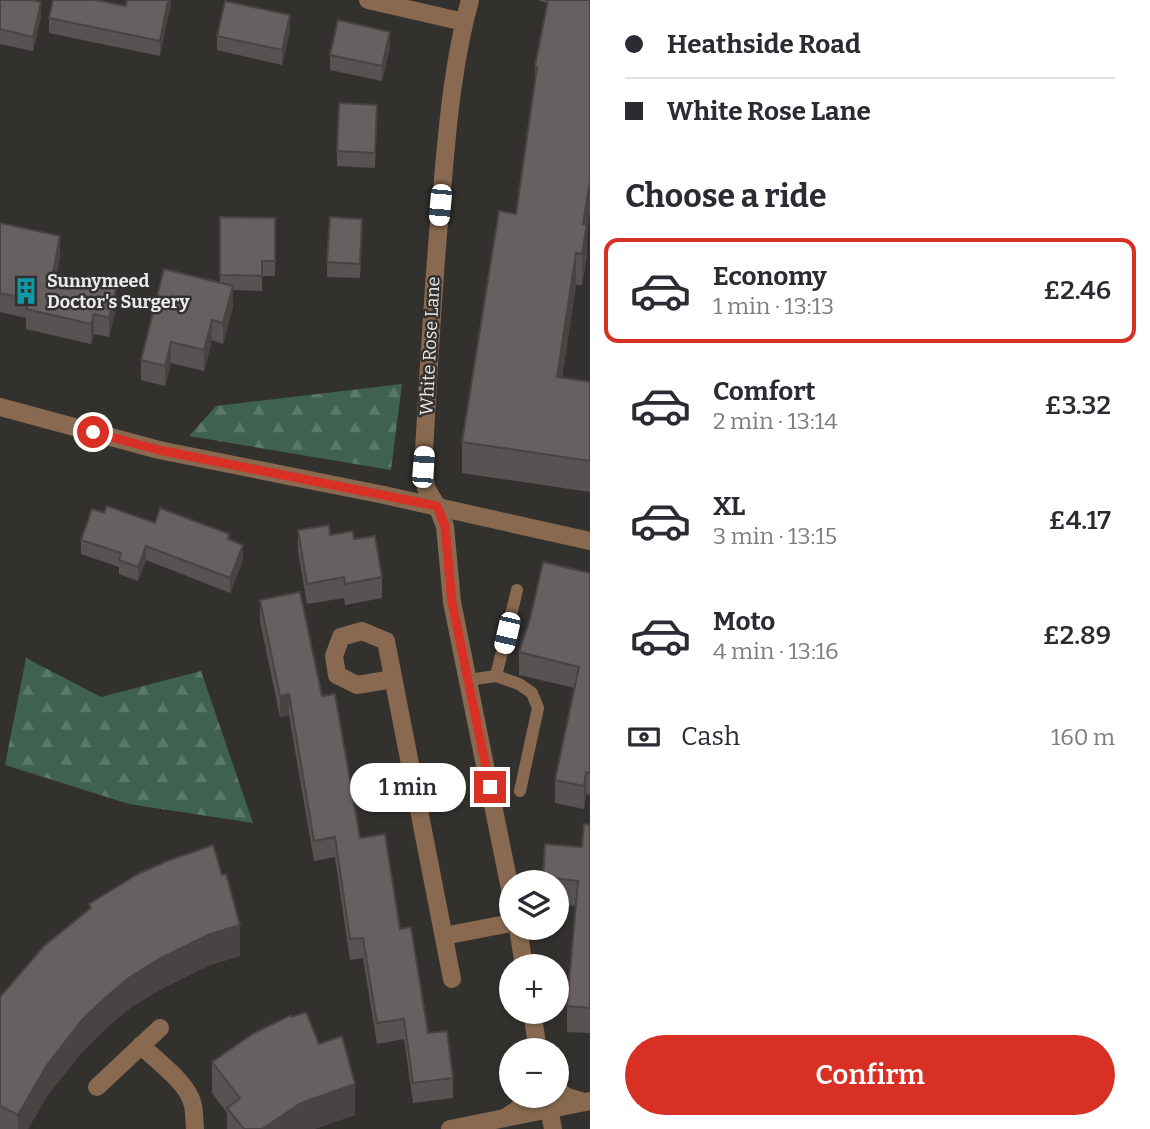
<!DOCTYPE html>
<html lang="en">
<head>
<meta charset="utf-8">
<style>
  :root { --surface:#fff; --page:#f2f2f3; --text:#2b2b33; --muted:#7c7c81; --line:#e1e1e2; --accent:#d93025 }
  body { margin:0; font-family:Bitter,serif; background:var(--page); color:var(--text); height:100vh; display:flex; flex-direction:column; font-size:26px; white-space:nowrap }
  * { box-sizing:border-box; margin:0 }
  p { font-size:23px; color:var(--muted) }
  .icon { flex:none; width:38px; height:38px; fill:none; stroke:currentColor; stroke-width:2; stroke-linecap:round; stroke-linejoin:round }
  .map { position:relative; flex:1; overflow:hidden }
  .panel { display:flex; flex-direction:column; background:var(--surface); width:560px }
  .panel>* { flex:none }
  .banner { display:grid; align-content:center; height:154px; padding:0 35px; background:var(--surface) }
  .buttons { position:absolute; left:499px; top:870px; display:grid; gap:14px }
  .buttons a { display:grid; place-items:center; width:70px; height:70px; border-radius:50%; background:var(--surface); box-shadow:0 2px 5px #0004; font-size:35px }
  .end { position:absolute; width:32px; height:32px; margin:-16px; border:9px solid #d93025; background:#fff; box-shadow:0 0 0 4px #fff }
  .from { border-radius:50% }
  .bubble { position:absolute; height:49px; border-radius:24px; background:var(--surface); box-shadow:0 2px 5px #0004; font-size:23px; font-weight:600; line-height:49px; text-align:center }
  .car { position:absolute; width:21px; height:42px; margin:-21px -10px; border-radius:9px; box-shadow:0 0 5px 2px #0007; background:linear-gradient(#fff 24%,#345 0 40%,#fff 0 76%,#345 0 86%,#fff 0) }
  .banner b { display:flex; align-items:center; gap:24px; height:66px; font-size:26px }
  .banner b+b { border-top:2px solid var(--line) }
  .banner i { width:18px; height:18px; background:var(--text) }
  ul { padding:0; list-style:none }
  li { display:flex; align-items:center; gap:21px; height:105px; margin:0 14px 10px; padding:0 21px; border:4px solid transparent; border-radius:14px }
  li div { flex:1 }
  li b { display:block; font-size:26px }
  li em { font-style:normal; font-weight:600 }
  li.selected { border-color:var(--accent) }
  li>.icon { width:63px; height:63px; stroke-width:1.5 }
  h2 { padding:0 35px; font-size:32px; line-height:84px }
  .pay { display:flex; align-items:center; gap:18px; height:77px; padding:0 35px; font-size:26px }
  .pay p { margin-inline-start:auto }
  .button { display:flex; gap:14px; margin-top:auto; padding:14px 35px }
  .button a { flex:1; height:80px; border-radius:42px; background:var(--accent); color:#fff; font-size:28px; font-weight:600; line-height:80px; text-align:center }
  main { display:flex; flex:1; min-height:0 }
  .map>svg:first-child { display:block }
</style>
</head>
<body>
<main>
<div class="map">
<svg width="590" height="1129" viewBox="0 0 590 1129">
  <defs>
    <pattern id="forest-firs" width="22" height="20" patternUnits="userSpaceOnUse" patternTransform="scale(1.75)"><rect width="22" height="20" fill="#3e624f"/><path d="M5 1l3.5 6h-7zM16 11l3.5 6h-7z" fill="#5a7968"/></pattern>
  </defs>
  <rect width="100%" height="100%" fill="#33312e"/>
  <path fill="url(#forest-firs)" d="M 402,384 L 391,470 L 189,436 L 216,406 Z
    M 26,658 L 101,697 L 201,671 L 253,823 L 129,804 L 5,765 Z"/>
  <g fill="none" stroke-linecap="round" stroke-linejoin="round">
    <path stroke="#896a50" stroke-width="12" d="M 517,590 L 496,676 L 519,684 L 532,693 L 538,708 L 520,791
      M 468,680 L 496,676"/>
    <path stroke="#896a50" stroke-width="18" d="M 368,0 L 464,22
      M 470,0 C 454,58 448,120 443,179 C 433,275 429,371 423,467 L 426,488 L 437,506 L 445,526 L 452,602 L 511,894
      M 393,679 L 357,685 L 337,675 L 334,656 L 341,637 L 362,631 L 386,641 L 452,979
      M 518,928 L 524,966
      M 444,936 L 511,923
      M 532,1012 L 538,1050
      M 141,1045 C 156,1061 186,1081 192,1102 C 195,1111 194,1120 195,1129
      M 97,1087 L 160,1028
      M 556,1088 L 565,1096 L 584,1102
      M 549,1108 L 553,1129
      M 505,1118 L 517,1110 L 528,1096"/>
    <path stroke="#896a50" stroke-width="18" d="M 0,407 L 159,450 L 384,495 L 590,541
      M 450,1129 L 590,1101"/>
  </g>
  <path fill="#585353" d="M 0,0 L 41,16 L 33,51 L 0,44 Z
    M 171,0 L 160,56 L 49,33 L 49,18 Z
    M 538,0 L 590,0 L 587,256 L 582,285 L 576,285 L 562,378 L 590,382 L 590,492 L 462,473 L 462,442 L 516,214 L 535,84 L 535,66 L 547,3 Z
    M 290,30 L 282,65 L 217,50 L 217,36 Z
    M 390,47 L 382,81 L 330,70 L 330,55 Z
    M 377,120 L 375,168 L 337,166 L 337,151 Z
    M 220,217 L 275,218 L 275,276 L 262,276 L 262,291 L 233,290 L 233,307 L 223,344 L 212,340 L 204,371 L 171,363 L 165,386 L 141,380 L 141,360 L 220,282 Z
    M 0,223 L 60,256 L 57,274 L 116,308 L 109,337 L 94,334 L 91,344 L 26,329 L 26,318 L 0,312 Z
    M 362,234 L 360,278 L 327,277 L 327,262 Z
    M 104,513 L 155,523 L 229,540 L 243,560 L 230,593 L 146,560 L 138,581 L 119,574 L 119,567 L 81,554 L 81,540 Z
    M 298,530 L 354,539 L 382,577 L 382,598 L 345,605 L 344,598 L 307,604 L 298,551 Z
    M 590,573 L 590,795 L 586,794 L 584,809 L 555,803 L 555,780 L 575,688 L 519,675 L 519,652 Z
    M 260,600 L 322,696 L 360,838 L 400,929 L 428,1033 L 453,1078 L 453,1098 L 413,1103 L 404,1039 L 377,1044 L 363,958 L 350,960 L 335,857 L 314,861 L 289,715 L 280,717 L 260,621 Z
    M 590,825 L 590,1033 L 567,1032 L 567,1006 L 576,906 L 556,904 L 556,882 L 543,882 L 545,844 L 582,847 Z
    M 89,904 L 240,956 L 210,965 L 161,989 L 130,1008 L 106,1028 L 82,1052 L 47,1096 L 28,1129 L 0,1129 L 0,997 L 89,909 Z
    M 292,1017 L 319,1044 L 355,1115 L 314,1129 L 227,1129 L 227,1113 L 212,1093 L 212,1062 Z"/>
  <path fill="#474443" d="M 168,0 L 171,0 L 171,4 L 160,56 L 160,41 Z
    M 41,2 L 41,16 L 33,51 L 33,37 Z
    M 290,15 L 290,30 L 282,65 L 282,50 Z
    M 390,32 L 390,47 L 382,81 L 382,66 Z
    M 590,181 L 590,212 L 587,233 L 587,256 L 582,285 L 583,224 Z
    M 362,219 L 362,234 L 360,278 L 360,264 Z
    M 60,236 L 60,256 L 53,293 L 53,273 Z
    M 576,253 L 576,285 L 557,408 L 557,377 Z
    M 233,286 L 233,307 L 223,344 L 223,323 Z
    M 116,288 L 116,308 L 109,337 L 109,318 Z
    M 94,314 L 94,334 L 91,344 L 91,324 Z
    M 212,320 L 212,340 L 204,371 L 204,350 Z
    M 171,342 L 171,363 L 165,386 L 165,366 Z
    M 243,545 L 243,560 L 230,593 L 230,578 Z
    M 146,546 L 146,560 L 138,581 L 138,567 Z
    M 289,694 L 289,715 L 280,717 L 280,696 Z
    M 586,772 L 586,794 L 584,809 L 584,786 Z
    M 240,925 L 240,956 L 210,965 L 161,989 L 130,1008 L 106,1028 L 82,1052 L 47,1096 L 28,1129 L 18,1129 L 18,1115 L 47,1065 L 82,1020 L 106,997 L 130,977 L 161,958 L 210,934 Z
    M 355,1084 L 355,1115 L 314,1129 L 262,1129 L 301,1103 Z"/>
  <path fill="#666160" stroke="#474443" stroke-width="2" d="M 0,0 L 33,0 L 41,2 L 33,37 L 0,29 Z
    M 53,0 L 95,0 L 126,6 L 127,0 L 168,0 L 160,41 L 49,18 Z
    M 548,0 L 590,0 L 590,181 L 583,224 L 587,224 L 582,254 L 576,253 L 557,377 L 590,382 L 590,461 L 462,442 L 499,211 L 516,214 L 537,67 L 535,66 Z
    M 225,1 L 290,15 L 282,50 L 217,36 Z
    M 338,20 L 390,32 L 382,66 L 330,55 Z
    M 339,103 L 377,105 L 375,153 L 337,151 Z
    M 220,217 L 275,218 L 275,261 L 262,261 L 262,276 L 220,275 Z
    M 330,217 L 362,219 L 360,264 L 327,262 Z
    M 0,223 L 60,236 L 53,273 L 116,288 L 109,318 L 94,314 L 91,324 L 26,309 L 29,299 L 0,293 Z
    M 164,269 L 233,286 L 223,323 L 212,320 L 204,350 L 171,342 L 165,366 L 141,360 Z
    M 107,506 L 155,523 L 160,508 L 229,534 L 228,539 L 243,545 L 230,578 L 146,546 L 138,567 L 119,560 L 121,553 L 81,540 L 92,509 L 104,513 Z
    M 329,525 L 330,535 L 353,531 L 354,539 L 375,536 L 382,577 L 345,584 L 344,577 L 307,584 L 298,530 Z
    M 543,562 L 590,573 L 590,773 L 586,772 L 584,786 L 555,780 L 579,667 L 519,652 L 530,619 Z
    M 300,592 L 322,696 L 335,694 L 360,838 L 385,834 L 400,929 L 411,927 L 428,1033 L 447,1031 L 453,1078 L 413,1083 L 404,1019 L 377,1023 L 363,938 L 350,939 L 335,837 L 314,841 L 289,694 L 280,696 L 260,600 Z
    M 584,824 L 590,825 L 590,1008 L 567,1006 L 578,881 L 543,877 L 545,844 L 582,847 Z
    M 213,845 L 222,875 L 226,874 L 240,925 L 210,934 L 161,958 L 130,977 L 106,997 L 82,1020 L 47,1065 L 18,1115 L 0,1106 L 0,997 L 44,946 L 91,908 L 89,904 L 138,874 L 167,861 Z
    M 306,1012 L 319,1044 L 342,1036 L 355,1084 L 301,1103 L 262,1129 L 244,1129 L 227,1108 L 240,1098 L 212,1062 L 254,1033 L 291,1015 L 292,1017 Z"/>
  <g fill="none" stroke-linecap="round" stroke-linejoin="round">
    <path stroke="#d93025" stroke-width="9" d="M 93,432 L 159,450 L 437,506 L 445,526 L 452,602 L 490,787"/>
  </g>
  <defs>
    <symbol id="building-bare" viewBox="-9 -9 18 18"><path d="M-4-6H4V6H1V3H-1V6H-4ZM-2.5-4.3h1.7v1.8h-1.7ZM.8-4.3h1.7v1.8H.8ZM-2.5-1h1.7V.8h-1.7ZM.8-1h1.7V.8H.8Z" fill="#0f9aa8" stroke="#33312e" stroke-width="2.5" paint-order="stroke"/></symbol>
  </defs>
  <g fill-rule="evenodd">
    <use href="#building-bare" x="7" y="272" width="38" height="38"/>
  </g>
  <g text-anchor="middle" stroke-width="5" stroke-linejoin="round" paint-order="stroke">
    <g font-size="18" font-weight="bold" fill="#ebeae8" stroke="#33312e" text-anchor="start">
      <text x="47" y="287">Sunnymeed<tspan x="47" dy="21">Doctor's Surgery</tspan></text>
    </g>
    <g font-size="18" fill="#ebeae8" stroke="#33312e">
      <text transform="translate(430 346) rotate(-87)" y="6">White Rose Lane</text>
    </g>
  </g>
</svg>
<div class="buttons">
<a><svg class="icon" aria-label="layers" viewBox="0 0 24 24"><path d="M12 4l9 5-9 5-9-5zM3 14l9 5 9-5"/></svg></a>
<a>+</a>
<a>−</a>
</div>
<i class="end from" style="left:93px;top:432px"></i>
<i class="end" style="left:490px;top:787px"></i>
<div class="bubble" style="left:350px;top:763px;width:116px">1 min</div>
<i class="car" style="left:440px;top:205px;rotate:185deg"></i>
<i class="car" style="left:423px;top:467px;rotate:4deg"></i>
<i class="car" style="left:507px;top:633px;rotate:193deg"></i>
</div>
<section class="panel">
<div class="banner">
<b><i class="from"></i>Heathside Road</b>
<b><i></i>White Rose Lane</b>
</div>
<h2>Choose a ride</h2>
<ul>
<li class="selected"><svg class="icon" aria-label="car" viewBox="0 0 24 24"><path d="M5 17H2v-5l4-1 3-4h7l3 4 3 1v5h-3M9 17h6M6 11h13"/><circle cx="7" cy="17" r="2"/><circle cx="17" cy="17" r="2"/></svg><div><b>Economy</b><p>1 min · 13:13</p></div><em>£2.46</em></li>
<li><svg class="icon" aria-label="car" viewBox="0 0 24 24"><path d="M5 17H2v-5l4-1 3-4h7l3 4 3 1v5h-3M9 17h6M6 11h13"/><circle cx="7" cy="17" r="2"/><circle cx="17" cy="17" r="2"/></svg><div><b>Comfort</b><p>2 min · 13:14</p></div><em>£3.32</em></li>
<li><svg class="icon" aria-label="car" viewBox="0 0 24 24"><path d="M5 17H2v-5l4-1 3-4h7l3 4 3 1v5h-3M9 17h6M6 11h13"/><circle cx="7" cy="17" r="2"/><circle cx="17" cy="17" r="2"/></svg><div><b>XL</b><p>3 min · 13:15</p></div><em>£4.17</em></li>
<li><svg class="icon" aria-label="car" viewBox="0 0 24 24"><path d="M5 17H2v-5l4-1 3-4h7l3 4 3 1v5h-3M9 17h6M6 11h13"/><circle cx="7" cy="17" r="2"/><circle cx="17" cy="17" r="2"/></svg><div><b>Moto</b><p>4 min · 13:16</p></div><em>£2.89</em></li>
</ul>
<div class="pay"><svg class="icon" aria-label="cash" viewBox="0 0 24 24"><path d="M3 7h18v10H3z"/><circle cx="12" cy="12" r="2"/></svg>Cash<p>160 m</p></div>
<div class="button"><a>Confirm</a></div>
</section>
</main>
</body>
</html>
